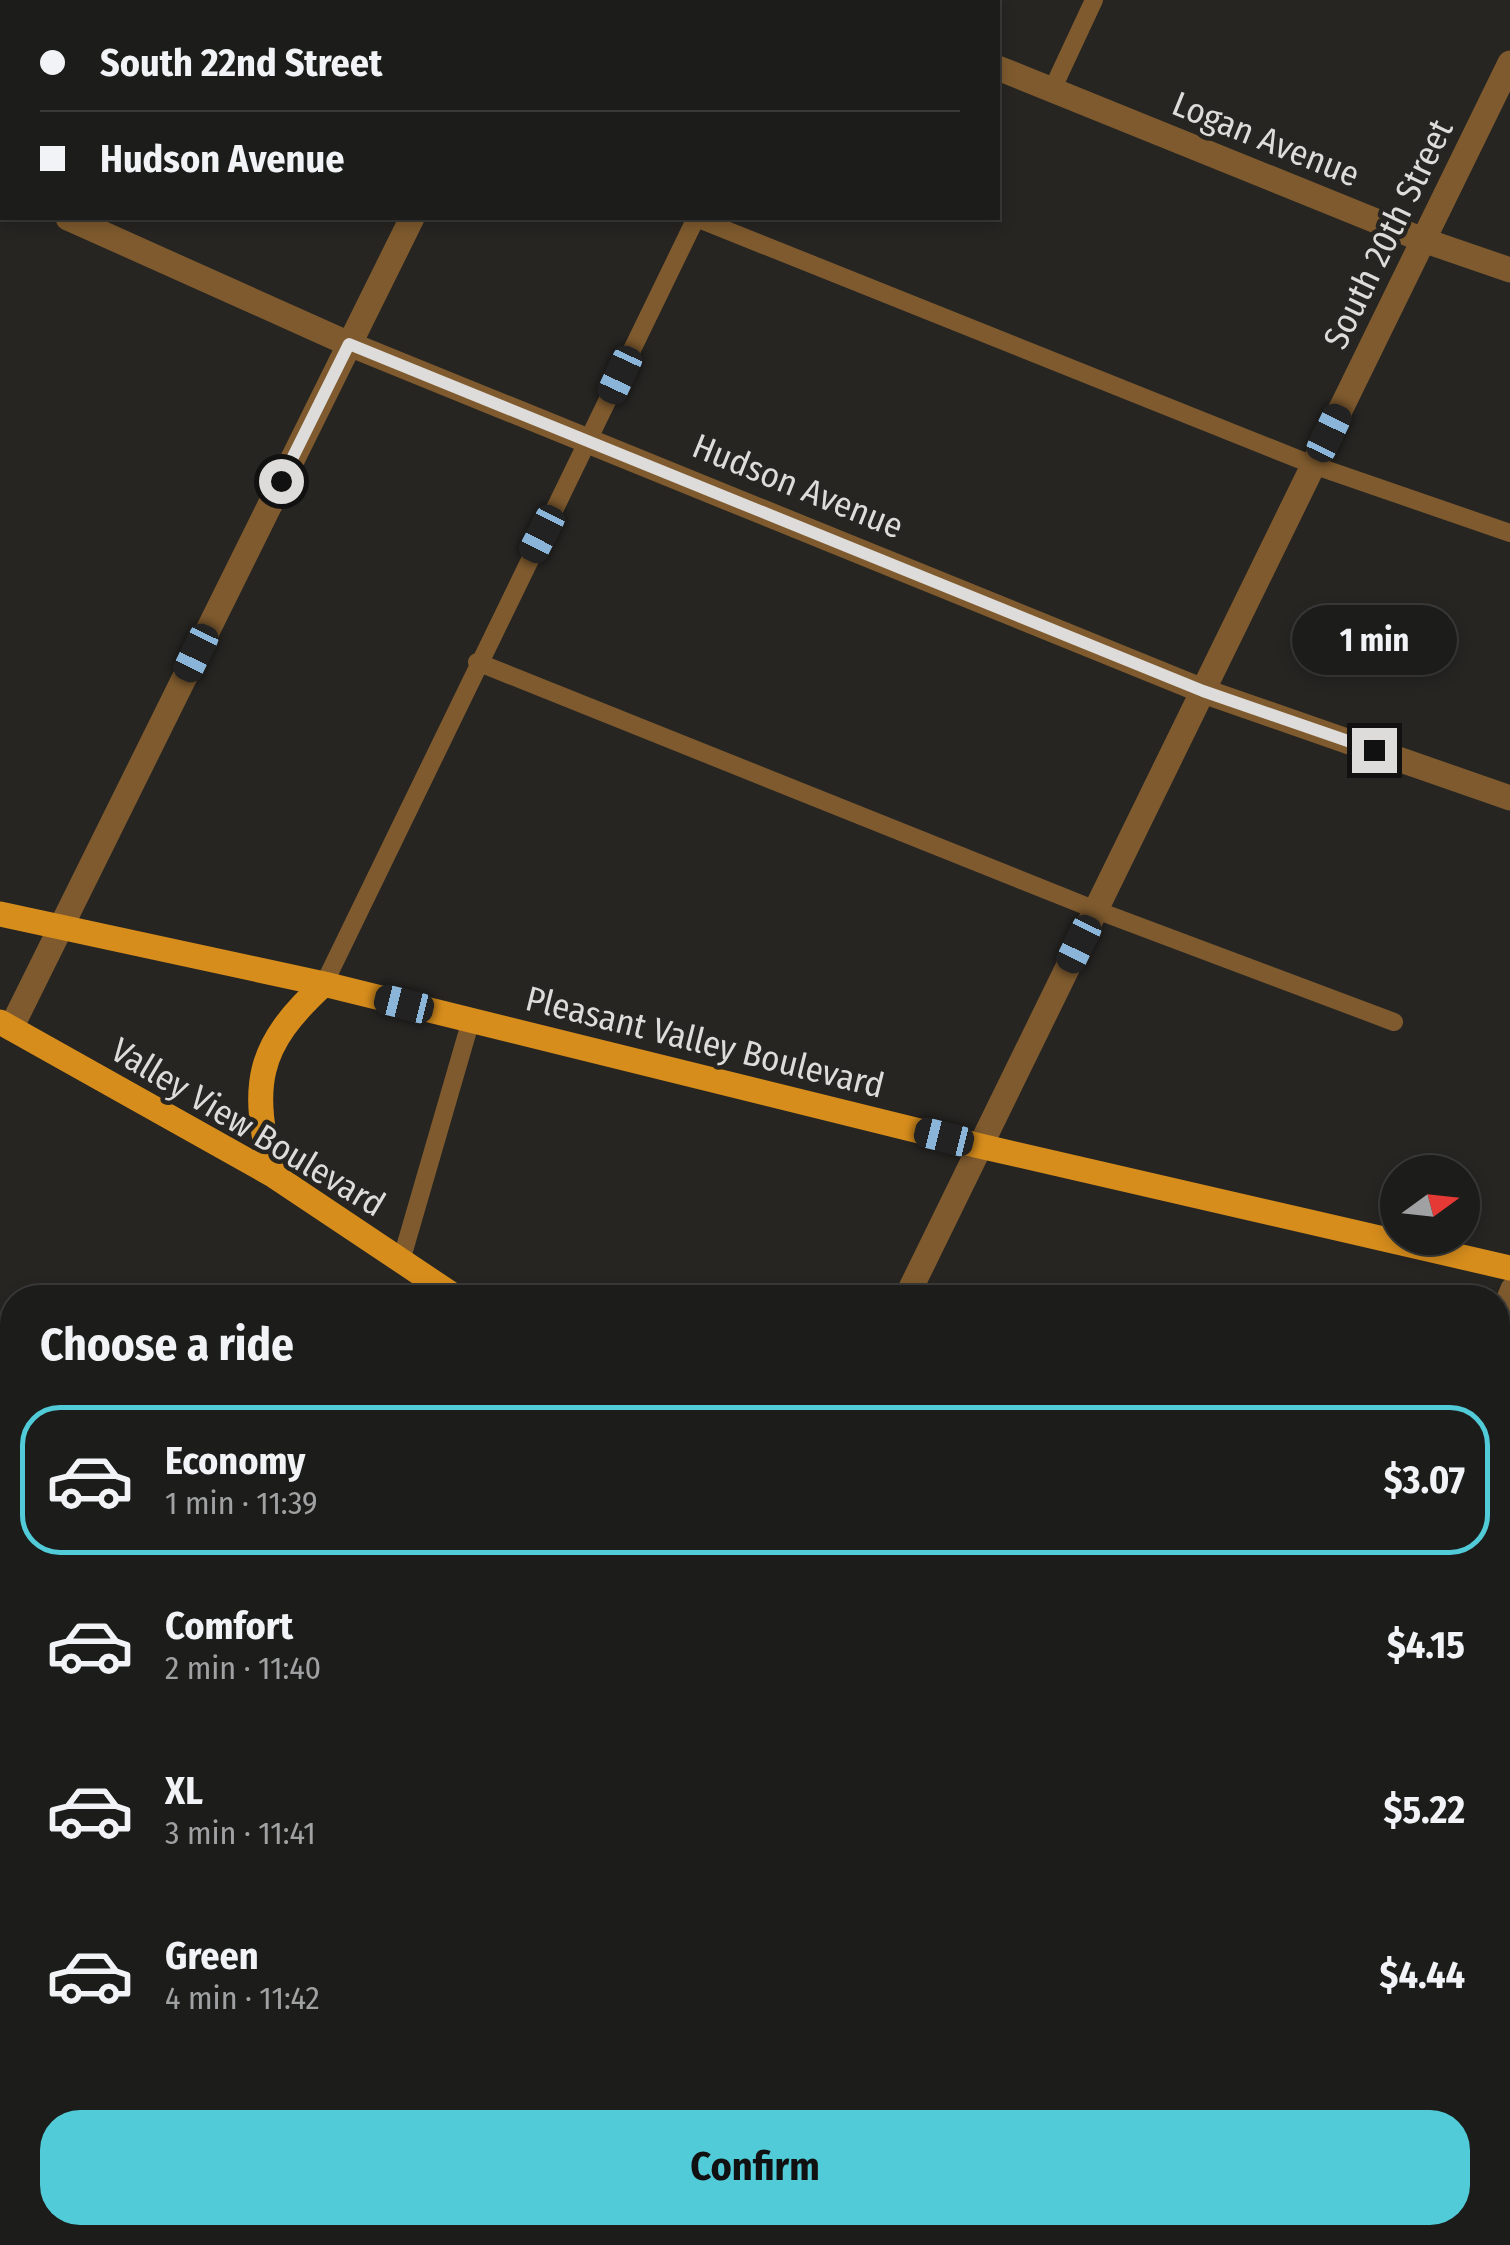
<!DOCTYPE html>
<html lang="en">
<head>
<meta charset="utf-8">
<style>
  :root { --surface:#1c1c1a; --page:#252523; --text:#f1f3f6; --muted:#a0a1a2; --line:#3a3a39; --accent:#52cbd9 }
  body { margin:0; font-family:"Fira Sans Condensed",sans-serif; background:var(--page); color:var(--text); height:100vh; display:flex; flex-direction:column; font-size:38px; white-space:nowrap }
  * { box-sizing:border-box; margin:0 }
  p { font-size:32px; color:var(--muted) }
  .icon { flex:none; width:55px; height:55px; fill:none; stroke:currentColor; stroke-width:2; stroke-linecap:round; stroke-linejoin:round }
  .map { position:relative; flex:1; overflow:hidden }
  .panel { position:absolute; left:0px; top:1285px; width:1510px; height:960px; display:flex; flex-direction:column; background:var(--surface); border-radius:40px 40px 0 0; box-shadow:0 5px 15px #0003,0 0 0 2px var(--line) }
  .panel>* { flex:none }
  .hud { position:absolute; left:0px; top:0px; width:1000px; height:220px; box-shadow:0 5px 15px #0003,0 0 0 2px var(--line); display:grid; align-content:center; height:220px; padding:0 40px; background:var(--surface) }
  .needle { width:65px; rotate:75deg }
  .fabs { position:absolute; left:1380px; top:1155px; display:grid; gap:20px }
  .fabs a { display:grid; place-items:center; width:100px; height:100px; border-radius:50%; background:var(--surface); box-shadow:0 5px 15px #0003,0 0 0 2px var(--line); font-size:50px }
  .end { position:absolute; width:45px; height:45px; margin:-22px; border:12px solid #dddcda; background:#111; box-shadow:0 0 0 5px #111 }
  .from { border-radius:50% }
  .bubble { position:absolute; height:70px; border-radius:35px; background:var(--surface); box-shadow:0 5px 15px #0003,0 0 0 2px var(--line); font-size:32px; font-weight:700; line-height:70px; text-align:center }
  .car { position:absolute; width:30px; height:60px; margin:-30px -15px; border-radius:12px; box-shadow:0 0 8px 2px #0007; background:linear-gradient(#222 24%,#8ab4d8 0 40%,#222 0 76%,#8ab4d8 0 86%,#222 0) }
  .hud b { display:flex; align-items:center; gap:35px; height:95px; font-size:38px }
  .hud b+b { border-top:2px solid var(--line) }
  .hud i { width:25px; height:25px; background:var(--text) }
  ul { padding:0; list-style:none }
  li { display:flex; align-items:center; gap:30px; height:150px; margin:0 20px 15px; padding:0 20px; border:5px solid transparent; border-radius:40px }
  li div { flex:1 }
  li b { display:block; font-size:38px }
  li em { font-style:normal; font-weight:700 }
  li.on { border-color:var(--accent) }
  li>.icon { width:90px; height:90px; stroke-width:1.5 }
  h2 { padding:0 40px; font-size:45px; line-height:120px }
  .cta { display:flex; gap:20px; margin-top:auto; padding:20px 40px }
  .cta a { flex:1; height:115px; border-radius:40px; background:var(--accent); color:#111; font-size:40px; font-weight:700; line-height:115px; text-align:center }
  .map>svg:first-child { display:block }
</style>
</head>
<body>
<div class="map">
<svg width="1510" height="2245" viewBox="0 0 1510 2245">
  <rect width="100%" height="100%" fill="#262522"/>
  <path fill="#632902" d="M 1498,1839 L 1510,1846 L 1510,1938 L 1498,1930 Z"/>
  <path fill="#444b03" stroke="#72736f" stroke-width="2.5" d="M 1510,1700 L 1510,1753 L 1498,1747 L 1498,1724 Z
    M 0,1846 L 12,1848 L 12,2232 L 286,2232 L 283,2245 L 0,2243 Z"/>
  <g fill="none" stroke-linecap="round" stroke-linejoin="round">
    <path stroke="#7c7b79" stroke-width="6" stroke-dasharray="2.5 8" stroke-linecap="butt" d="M 1498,1702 L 1510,1676"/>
    <path stroke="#7e5a2e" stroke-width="18" d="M 800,2 L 802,0
      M 1052,90 L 1094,0
      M 696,218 L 1313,465 L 1510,533
      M 477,662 L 1096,910 L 1394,1022
      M 324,984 L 696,218
      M 401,1261 L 471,1020
      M 1498,1316 L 1510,1287
      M 1498,1531 L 1510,1483
      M 1498,1544 L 1510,1542
      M 1498,1753 L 1510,1759
      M 0,1760 L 12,1780
      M 1498,1791 L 1510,1797
      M 320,2245 L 322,2232"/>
    <path stroke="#7e5a2e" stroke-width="25" d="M 830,0 L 836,2
      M 998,68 L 1423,240 L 1510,270
      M 0,187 L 2,188
      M 68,218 L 349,344 L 1203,691 L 1510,798
      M 906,1298 L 1510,63"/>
    <path stroke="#7e5a2e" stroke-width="25" d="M 518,2 L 519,0
      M 11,1028 L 412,218"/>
    <path stroke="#d78d1c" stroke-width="25" d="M 0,914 L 324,984 L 980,1146 L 1510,1268
      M 0,1022 L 273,1175 L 457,1298
      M 273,1175 C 250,1086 255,1047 324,984
      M 1498,1982 L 1510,1990"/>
  </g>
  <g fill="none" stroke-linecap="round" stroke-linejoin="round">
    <path stroke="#dddcda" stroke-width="12" d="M 281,481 L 349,344 L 1203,691 L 1374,750"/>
  </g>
  <g text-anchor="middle" stroke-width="9" stroke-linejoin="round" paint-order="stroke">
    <g font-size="35" fill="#dddcda" stroke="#262522">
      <text transform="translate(1266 139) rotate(22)" y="12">Logan Avenue</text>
      <text transform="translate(1388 234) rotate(-64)" y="12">South 20th Street</text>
      <text transform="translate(798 486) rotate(22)" y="12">Hudson Avenue</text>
      <text transform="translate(705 1042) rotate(14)" y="12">Pleasant Valley Boulevard</text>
      <text transform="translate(248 1127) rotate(31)" y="12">Valley View Boulevard</text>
    </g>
  </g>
</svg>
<div class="fabs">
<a><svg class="needle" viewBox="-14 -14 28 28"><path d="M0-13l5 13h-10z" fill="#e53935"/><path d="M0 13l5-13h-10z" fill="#a0a1a2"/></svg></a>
</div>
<i class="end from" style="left:281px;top:481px"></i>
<i class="end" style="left:1374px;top:750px"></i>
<div class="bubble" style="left:1292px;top:605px;width:165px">1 min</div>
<i class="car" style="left:620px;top:375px;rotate:205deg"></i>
<i class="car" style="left:1329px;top:433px;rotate:26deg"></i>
<i class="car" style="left:542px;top:534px;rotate:207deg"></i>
<i class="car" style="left:196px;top:653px;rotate:206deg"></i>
<i class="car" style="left:1079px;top:944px;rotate:206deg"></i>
<i class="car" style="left:404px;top:1004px;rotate:284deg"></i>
<i class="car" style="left:944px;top:1137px;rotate:284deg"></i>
<div class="hud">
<b><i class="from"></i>South 22nd Street</b>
<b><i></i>Hudson Avenue</b>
</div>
<section class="panel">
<h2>Choose a ride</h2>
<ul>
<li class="on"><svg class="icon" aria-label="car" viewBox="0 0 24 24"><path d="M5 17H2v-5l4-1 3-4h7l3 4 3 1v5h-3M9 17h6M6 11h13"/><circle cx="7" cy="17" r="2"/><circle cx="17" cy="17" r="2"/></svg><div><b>Economy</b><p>1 min · 11:39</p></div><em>$3.07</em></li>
<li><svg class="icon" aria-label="car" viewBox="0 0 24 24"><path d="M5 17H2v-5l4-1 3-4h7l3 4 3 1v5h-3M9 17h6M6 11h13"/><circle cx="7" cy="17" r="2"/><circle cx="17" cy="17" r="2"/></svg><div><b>Comfort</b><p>2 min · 11:40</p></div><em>$4.15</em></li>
<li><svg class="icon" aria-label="car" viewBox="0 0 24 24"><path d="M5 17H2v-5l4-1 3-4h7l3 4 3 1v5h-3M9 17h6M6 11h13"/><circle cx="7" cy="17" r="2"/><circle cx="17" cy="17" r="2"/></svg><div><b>XL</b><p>3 min · 11:41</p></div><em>$5.22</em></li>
<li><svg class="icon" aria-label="car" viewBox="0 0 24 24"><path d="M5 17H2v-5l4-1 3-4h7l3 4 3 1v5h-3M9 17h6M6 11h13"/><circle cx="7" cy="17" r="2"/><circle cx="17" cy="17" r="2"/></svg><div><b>Green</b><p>4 min · 11:42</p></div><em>$4.44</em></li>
</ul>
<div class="cta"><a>Confirm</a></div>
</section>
</div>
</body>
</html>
